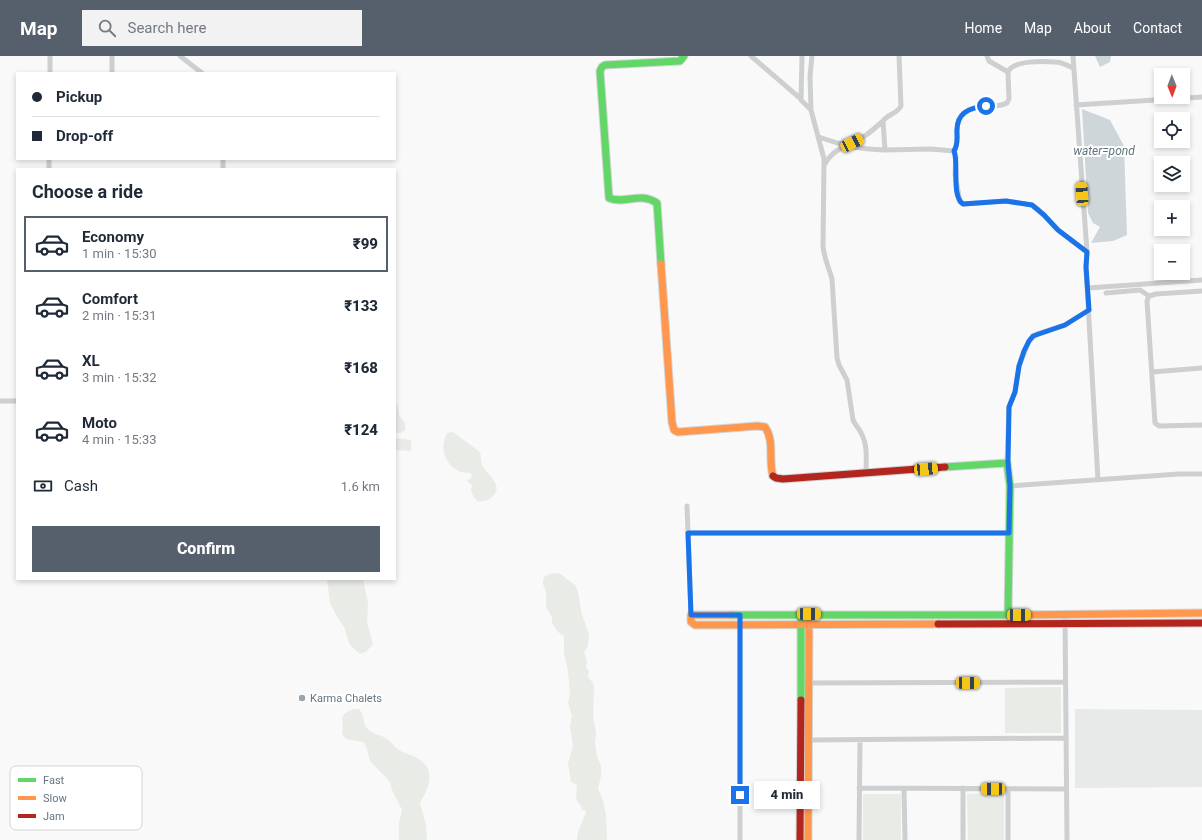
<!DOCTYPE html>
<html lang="en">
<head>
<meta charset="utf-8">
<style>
  :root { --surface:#fff; --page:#f2f2f3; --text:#1f2937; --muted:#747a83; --line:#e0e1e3; --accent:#56606c }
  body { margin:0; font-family:Roboto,sans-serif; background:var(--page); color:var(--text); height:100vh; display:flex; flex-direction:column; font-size:15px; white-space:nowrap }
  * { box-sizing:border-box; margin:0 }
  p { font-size:13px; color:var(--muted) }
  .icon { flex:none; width:22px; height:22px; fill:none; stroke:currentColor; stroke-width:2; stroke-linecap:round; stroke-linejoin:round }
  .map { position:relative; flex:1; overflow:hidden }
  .drawer { position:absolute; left:16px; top:112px; width:380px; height:412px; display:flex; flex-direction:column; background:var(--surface); border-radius:0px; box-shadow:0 2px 6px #0003 }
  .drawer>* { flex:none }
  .banner { position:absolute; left:16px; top:16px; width:380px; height:88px; border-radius:0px; box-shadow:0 2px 6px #0003; display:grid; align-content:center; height:88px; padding:0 16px; background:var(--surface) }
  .needle { width:26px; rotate:179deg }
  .tools { position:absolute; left:1154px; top:12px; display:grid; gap:8px }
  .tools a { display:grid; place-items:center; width:36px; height:36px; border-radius:0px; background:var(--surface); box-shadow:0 2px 6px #0003; font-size:20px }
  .end { position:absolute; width:18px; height:18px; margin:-9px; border:5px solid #1a73e8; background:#fff; box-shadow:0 0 0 2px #fff }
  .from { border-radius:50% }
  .bubble { position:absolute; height:28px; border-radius:0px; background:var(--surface); box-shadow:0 2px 6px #0003; font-size:13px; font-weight:800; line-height:28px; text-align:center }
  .car { position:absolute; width:12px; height:24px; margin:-12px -6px; border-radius:5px; box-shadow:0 0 3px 1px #0007; background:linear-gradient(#f5c518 24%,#345 0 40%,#f5c518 0 76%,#345 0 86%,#f5c518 0) }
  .banner b { display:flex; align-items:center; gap:14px; height:38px; font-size:15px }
  .banner b+b { border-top:1px solid var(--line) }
  .banner i { width:10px; height:10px; background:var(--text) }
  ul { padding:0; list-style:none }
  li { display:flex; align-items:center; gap:12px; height:56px; margin:0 8px 6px; padding:0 8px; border:2px solid transparent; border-radius:0px }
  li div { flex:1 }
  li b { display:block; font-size:15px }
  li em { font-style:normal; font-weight:800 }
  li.current { border-color:var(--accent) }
  li>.icon { width:36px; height:36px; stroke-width:1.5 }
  h2 { padding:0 16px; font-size:18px; line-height:48px }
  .pay { display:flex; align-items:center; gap:10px; height:44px; padding:0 16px; font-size:15px }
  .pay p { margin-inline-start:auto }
  .primary-button { display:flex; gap:8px; margin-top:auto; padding:8px 16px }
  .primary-button a { flex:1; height:46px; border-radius:0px; background:var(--accent); color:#fff; font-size:16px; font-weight:800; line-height:46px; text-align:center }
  header { display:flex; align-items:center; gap:24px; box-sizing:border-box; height:56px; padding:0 20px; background:var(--accent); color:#fff }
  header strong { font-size:19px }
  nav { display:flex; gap:22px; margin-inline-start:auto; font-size:14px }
  .search { width:280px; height:36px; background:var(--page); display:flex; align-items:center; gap:10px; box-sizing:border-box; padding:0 14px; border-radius:0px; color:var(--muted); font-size:15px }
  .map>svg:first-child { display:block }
</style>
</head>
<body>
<header>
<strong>Map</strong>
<div class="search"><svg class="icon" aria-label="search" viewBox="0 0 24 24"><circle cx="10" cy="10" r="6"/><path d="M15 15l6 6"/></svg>Search here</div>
<nav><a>Home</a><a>Map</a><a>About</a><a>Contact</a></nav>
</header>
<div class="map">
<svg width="1202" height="784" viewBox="0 0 1202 784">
  <rect width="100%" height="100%" fill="#f9f9f9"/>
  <path fill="#e8e9e9" d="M 1075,653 L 1202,654 L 1202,731 L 1075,732 Z"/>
  <path fill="#e8ebe6" d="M 395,346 L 398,350 L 399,359 L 405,367 L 405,374 L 401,377 L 395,377 Z
    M 453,376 L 480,396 C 481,400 481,406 482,409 C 487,419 505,429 492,441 C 488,445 483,446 477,445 L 472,438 L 471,432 L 473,430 L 467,425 L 472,421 L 471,417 C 467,416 464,417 461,416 C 445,410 439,392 447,377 Z
    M 395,382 L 411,384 L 411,395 L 395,394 Z
    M 559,517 L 575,529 L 578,536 L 582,559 L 589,578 L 588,590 L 584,596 L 587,605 L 586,611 L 589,615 L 588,621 L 593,627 L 594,632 L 593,660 L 596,677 L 595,687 L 597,700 L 601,710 L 601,720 L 598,733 L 603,744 L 606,759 L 607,784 L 577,784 L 578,776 L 586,756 L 585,754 L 582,754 L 581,749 L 579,748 C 574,741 577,736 577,729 L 571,726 L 568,708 L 573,690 L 570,670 L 572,660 L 568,646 L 570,637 L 568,615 L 564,597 L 564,580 L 558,576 L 552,567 L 552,561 L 546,551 L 546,536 L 543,528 L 543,524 L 545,520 L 550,518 Z
    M 327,523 L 363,523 L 368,547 L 367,566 L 373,588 L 366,596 L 360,598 L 350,589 L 344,571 L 336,559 L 330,547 Z
    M 1061,631 L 1061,677 L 1005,677 L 1005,632 Z
    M 354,653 L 359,653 C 365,659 362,669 369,674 C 373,678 380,679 386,682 C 391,685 394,691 399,694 C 405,698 413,699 419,703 C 437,715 428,733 420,747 L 426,769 L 427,784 L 399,784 L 399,767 L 402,754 L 392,734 L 390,726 L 370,705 L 366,690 L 363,686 L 346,683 L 342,678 C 345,664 336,659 354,653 Z
    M 1004,737 L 1004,784 L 968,784 L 967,738 Z
    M 863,738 L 901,738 L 901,784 L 863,784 Z"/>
  <path fill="#ced6d9" d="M 1095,0 L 1111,0 L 1110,6 L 1100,11 Z
    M 1082,53 L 1110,64 L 1124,90 L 1127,179 L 1113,185 L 1091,187 L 1100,171 L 1093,167 L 1088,157 Z"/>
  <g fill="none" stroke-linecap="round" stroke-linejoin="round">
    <defs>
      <path id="fast" d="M 661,208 L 657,147 C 638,135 626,149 609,142 L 600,15 L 602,11 L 605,9 L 680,5 L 684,0
        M 945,411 L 1007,407 L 1010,430 L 1008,559
        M 731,559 L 1010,559
        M 801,644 L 801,564"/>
      <path id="slow" d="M 661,208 L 672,366 L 674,374 L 678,376 L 757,370 L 765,371 C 775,385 768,404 773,420
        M 731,559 L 691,559 L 691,566 L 695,569 L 938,568
        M 1010,559 L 1202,557
        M 808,784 L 809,564"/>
      <path id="jam" d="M 773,420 L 776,422 L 783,423 L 945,411
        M 938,568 L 1202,567
        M 800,784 L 801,644"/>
    </defs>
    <use href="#fast" stroke="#d5d6d7" stroke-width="9"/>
    <use href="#slow" stroke="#d5d6d7" stroke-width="9"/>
    <use href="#jam" stroke="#d5d6d7" stroke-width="9"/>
    <path stroke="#cecfd0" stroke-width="5" d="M 180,0 L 202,17
      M 751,0 L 801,43
      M 802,0 L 801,44 L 811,54 L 824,103 L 823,190 C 824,202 829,212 832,223 L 837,302 L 839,309 L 847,324 L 853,364 C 855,369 859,372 861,377 C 868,388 866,405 866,417
      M 899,0 L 901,50 C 897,58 888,58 883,65 L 885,94 L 931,93 L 954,95
      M 987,0 L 989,5 L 1008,16
      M 1073,0 L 1087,196 L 1086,211 L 1098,424
      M 1073,12 C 1067,9 1062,6 1055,6 C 1044,5 1013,4 1008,16 L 1009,43 L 1007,47 C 992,55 971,45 960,62 C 953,72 961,85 954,95 L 956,101 L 955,118 L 960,146 L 963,148 L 1006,145 L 1032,149 L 1038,153 L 1058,174 L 1087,196
      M 50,17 L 50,0
      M 112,17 L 112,0
      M 1076,49 L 1202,41
      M 811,54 L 810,20 L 812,0
      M 819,81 C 844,90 859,93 885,94
      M 223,103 L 223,113
      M 825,108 C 833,92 852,88 866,79 C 872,75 877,70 883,65
      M 49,113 L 49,103
      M 1088,232 L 1202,224
      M 1202,235 L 1156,238 L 1149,240 L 1147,245 L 1155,367 L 1159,370 L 1202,369
      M 1106,237 L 1140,234 L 1149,240
      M 1152,316 L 1202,312
      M 0,345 L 17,345
      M 1007,407 L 1009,351 L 1015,336 L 1019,310 L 1029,285 L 1037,278 L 1065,269 L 1089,254
      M 1010,430 L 1179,418 L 1202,418
      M 687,450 L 691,559
      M 688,477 L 1009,477
      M 740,559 L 740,784
      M 1065,559 L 1067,784
      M 808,627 L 1065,626
      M 808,684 L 1066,682
      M 859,732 L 1066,733
      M 904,732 L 905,784
      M 1008,733 L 1008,784
      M 859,784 L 860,684
      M 963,784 L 963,732"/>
    <use href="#fast" stroke="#63d668" stroke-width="7"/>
    <use href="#slow" stroke="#ff974d" stroke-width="7"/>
    <use href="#jam" stroke="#b3261e" stroke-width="7"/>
  </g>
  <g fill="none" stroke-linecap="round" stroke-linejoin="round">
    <path stroke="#1a73e8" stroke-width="5" d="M 740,739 L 740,559 L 691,559 L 688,477 L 1009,477 L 1010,430 L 1008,407 L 1009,351 L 1015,336 L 1019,310 L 1024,295 L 1029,285 L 1033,280 L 1065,269 L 1089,254 L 1086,211 L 1087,196 L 1058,174 L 1044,159 L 1032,149 L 1006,145 L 963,148 C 951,140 959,107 954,95 C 958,89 957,84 957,77 C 956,57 968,52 986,50"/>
  </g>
  <circle fill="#99a4ac" stroke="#fff" stroke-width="1.5" cx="302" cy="642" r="4"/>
  <g text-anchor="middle" stroke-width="4" stroke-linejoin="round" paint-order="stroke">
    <g font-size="11" fill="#657683" stroke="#fff" text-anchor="start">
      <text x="310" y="646">Karma Chalets</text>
    </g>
    <g font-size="12" font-style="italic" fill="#60757c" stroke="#fff">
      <text x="1104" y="99">water=pond</text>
    </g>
  </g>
  <rect x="10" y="710" width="132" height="64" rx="6" fill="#fff" stroke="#d1d6da" stroke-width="1"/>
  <rect x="18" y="722" width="18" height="4" fill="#63d668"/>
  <rect x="18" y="740" width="18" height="4" fill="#ff974d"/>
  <rect x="18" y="758" width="18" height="4" fill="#b3261e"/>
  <g font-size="11" fill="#657683">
    <text x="43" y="728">Fast</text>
    <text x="43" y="746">Slow</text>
    <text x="43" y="764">Jam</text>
  </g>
</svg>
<div class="tools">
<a><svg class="needle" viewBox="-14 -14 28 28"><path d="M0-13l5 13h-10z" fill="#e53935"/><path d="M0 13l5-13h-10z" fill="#747a83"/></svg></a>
<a><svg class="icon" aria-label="locate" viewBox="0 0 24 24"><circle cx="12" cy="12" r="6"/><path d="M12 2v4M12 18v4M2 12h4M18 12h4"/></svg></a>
<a><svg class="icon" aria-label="layers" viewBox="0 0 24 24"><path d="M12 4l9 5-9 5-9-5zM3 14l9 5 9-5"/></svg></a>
<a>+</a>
<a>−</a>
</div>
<i class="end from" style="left:986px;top:50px"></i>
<i class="end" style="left:740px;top:739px"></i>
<div class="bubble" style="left:754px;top:725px;width:66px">4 min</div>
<i class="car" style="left:852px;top:87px;rotate:64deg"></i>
<i class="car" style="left:1082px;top:138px;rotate:356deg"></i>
<i class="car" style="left:926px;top:413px;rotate:86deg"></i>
<i class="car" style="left:809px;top:558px;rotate:90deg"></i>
<i class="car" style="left:1019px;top:559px;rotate:90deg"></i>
<i class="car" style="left:968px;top:627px;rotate:90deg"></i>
<i class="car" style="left:993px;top:733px;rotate:270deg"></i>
<div class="banner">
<b><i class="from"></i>Pickup</b>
<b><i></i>Drop-off</b>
</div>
<section class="drawer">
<h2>Choose a ride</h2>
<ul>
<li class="current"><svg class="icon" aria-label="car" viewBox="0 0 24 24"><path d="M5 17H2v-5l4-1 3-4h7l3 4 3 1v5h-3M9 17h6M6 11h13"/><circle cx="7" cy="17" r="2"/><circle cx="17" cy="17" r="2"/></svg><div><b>Economy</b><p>1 min · 15:30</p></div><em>₹99</em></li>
<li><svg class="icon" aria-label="car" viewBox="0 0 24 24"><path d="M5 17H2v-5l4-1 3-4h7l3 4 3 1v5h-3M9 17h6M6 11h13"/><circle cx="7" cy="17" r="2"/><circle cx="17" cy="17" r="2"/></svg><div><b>Comfort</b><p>2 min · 15:31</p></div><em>₹133</em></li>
<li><svg class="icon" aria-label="car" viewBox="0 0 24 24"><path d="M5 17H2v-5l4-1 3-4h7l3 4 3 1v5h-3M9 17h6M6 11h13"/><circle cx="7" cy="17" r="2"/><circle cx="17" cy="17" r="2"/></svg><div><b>XL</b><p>3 min · 15:32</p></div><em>₹168</em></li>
<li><svg class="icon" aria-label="car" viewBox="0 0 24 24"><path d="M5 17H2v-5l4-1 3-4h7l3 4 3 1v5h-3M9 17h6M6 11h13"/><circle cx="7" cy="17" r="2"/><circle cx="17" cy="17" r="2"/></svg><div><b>Moto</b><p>4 min · 15:33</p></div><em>₹124</em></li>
</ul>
<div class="pay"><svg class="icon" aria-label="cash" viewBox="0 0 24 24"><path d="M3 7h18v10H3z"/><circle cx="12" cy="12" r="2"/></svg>Cash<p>1.6 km</p></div>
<div class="primary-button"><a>Confirm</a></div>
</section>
</div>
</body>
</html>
